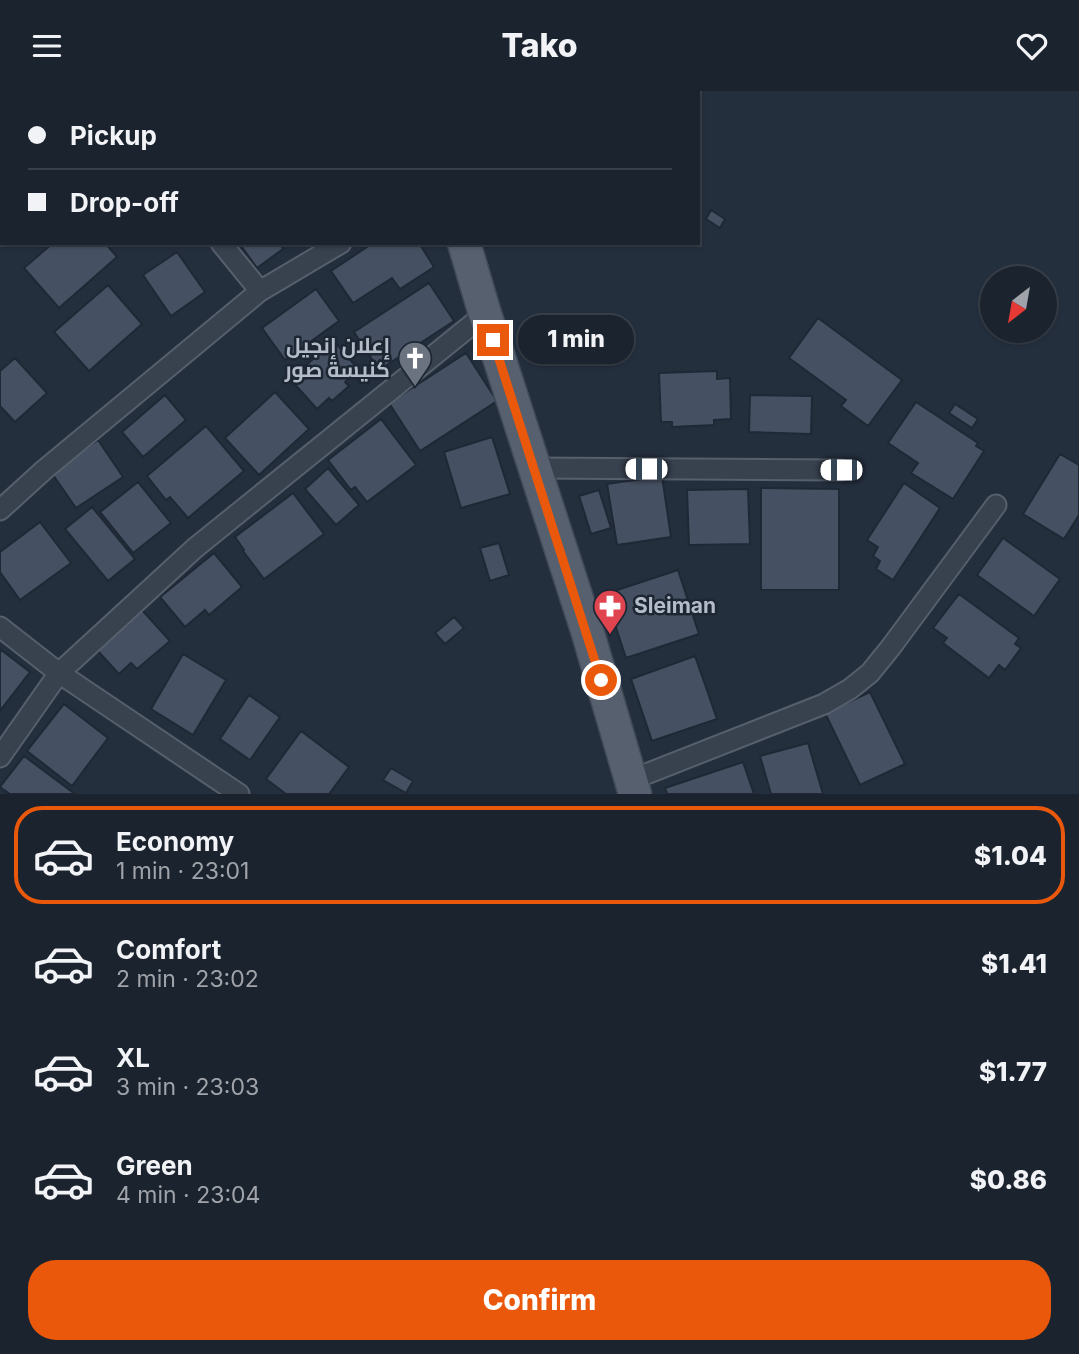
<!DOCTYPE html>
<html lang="en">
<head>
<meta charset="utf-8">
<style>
  :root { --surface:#1b232e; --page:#282f3a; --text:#f1f3f6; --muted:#a0a4aa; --line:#39404a; --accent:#ea580c }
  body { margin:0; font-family:Inter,Cairo,sans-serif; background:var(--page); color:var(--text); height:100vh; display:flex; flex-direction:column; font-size:26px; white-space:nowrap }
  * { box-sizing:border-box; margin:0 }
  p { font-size:23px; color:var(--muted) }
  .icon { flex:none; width:38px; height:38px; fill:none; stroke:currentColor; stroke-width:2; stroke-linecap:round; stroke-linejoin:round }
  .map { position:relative; height:703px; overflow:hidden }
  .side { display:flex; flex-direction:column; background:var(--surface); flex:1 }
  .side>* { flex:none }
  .hud { position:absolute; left:0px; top:0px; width:700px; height:154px; box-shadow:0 2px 5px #0004,0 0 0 2px var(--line); display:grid; align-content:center; height:154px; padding:0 28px; background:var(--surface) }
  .needle { width:46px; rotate:211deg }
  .fabs { position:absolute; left:980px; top:175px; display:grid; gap:14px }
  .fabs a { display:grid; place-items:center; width:77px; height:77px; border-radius:50%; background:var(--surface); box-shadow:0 2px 5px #0004,0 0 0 2px var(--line); font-size:35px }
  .end { position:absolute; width:32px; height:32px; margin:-16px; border:9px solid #ea580c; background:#fff; box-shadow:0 0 0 4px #fff }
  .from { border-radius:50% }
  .bubble { position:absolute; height:49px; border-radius:24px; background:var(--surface); box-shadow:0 2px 5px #0004,0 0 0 2px var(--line); font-size:23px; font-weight:800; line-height:49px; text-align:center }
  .car { position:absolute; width:21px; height:42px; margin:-21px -10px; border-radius:9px; box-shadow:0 0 5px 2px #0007; background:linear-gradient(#fff 24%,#345 0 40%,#fff 0 76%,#345 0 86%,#fff 0) }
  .hud b { display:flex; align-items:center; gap:24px; height:66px; font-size:26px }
  .hud b+b { border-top:2px solid var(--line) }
  .hud i { width:18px; height:18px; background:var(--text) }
  ul { padding:12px 0 0; list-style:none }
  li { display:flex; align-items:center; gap:21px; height:98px; margin:0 14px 10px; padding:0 14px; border:4px solid transparent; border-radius:28px }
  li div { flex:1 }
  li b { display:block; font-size:26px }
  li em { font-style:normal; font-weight:800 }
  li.on { border-color:var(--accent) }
  li>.icon { width:63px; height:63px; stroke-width:1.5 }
  .button { display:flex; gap:14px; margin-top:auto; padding:14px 28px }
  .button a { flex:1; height:80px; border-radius:28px; background:var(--accent); color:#fff; font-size:28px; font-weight:800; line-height:80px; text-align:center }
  header { display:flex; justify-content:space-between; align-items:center; height:91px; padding:0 28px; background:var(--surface); font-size:32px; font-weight:800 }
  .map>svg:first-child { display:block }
</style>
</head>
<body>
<header><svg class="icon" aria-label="menu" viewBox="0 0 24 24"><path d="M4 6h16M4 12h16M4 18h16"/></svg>Tako<svg class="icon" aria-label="heart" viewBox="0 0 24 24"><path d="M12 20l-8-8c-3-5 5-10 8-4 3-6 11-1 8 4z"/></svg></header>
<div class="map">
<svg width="1079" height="703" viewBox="0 0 1079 703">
  <rect width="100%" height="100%" fill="#242f3e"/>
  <path fill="#455162" stroke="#1f2835" stroke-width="2" d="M 2,55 L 2,118 L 0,117 L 0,57 Z
    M 711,119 L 725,128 L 720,137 L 706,128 Z
    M 53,152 L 105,152 L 117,166 L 59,217 L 24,177 Z
    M 239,152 L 280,152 L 283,158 L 257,177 Z
    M 373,152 L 419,152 L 434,176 L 400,198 L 392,187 L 353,212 L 331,180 Z
    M 177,161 L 205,201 L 171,225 L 143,184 Z
    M 429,192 L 454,230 L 379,279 L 354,241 Z
    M 108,194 L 142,233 L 89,280 L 54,241 Z
    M 316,198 L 339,230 L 285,269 L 262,237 Z
    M 818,227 L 902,289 L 868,335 L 841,315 L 846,309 L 789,267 Z
    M 334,250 L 359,279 L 345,291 L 349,295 L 332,310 L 329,307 L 317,318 L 290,288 Z
    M 466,262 L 497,310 L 420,360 L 389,312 Z
    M 15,267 L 47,302 L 15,331 L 0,315 L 0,280 Z
    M 717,280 L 717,288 L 730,287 L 731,328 L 714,329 L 714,334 L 672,336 L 672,331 L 661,331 L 659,282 Z
    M 275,301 L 309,338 L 259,384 L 225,347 Z
    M 165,304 L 186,329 L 143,366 L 122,341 Z
    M 750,304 L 812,305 L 811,343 L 749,341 Z
    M 916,311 L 978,352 L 976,355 L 984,360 L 953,408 L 911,382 L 918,372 L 888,352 Z
    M 955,313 L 978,328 L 972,337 L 949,322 Z
    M 381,328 L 416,374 L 367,411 L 355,396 L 351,399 L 328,369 Z
    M 206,335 L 244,380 L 188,427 L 170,406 L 166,409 L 147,385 Z
    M 492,346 L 510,403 L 461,417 L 444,361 Z
    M 98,349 L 123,386 L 76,417 L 51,381 Z
    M 1060,363 L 1079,374 L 1079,424 L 1064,448 L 1023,423 Z
    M 328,377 L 359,414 L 336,434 L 305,398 Z
    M 662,385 L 671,446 L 617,454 L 607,393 Z
    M 138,391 L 171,432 L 133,462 L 100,421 Z
    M 904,392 L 940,417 L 893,489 L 876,478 L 880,470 L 873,465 L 878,456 L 867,449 Z
    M 761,397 L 839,398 L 839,499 L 761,499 Z
    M 748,398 L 750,453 L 689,454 L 687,399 Z
    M 599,399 L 611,437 L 591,443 L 579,405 Z
    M 293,402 L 324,443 L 264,488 L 243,460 L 244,459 L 235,446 Z
    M 92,416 L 135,468 L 108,490 L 65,438 Z
    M 40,431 L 71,472 L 20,509 L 0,481 L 0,461 Z
    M 1003,447 L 1060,488 L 1034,525 L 977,484 Z
    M 499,452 L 509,484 L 490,490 L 480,457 Z
    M 214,462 L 242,496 L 209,524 L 205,519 L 185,536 L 160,506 Z
    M 678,479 L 699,543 L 626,567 L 605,503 Z
    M 959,503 L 1019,547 L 1015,553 L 1021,557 L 1005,579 L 999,574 L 989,587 L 943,552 L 947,547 L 933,537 Z
    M 141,518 L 170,550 L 137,578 L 131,572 L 119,583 L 96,558 Z
    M 454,526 L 464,537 L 445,553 L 435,542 Z
    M 0,558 L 30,581 L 0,620 Z
    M 183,563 L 226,589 L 193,644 L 151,618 Z
    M 695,565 L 717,628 L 652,650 L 631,588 Z
    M 870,601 L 905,673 L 860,694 L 825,622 Z
    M 249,604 L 280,626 L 250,669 L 220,648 Z
    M 64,613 L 108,647 L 72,695 L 27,660 Z
    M 301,640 L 349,676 L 329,703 L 286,703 L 266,688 Z
    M 808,652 L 823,703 L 771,703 L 760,665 Z
    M 24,665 L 75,703 L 10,703 L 0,696 Z
    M 743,671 L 754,703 L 667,703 L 665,697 Z
    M 391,677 L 413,690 L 406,702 L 383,689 Z"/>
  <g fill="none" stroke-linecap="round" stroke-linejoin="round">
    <defs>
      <path id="minor" d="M 93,0 L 95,2
        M 230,2 L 232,0
        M 221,152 L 260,200
        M 534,377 L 841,379
        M 0,419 L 44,379 L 260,200 L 341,152
        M 0,536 L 59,582 L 239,703
        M 0,666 L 59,582 L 195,457 L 485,223
        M 631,689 L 824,613 L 850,598 L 870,582 L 891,556 L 996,414"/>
      <path id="primary" d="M 417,0 L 418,2
        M 464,152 L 485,223 L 587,539 L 635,703"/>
    </defs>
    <use href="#minor" stroke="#565f6c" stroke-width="23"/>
    <use href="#primary" stroke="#414a57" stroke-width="35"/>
    <use href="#minor" stroke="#38414e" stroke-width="19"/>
    <use href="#primary" stroke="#56606e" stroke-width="32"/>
  </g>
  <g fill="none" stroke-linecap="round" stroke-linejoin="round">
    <path stroke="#ea580c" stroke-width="9" d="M 493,249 L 601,589"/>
  </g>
  <defs>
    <symbol id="church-pin" viewBox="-11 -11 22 30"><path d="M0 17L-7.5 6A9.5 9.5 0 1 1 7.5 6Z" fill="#6b7280" stroke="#1d2633"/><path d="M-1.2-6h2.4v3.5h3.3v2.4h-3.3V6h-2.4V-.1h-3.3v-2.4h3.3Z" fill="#fff"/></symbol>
    <symbol id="pharmacy-pin" viewBox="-11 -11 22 30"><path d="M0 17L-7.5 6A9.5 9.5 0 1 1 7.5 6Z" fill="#e0444e" stroke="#1d2633"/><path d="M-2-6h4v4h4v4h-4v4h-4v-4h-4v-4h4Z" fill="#fff"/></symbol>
  </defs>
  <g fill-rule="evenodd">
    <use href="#church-pin" x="396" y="248" width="38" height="52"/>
    <use href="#pharmacy-pin" x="591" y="496" width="38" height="52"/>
  </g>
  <g text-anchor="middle" stroke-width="5" stroke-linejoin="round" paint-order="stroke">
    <g font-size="21" font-weight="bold" fill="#b4bcc9" stroke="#1d2633" text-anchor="end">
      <text x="390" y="262">إعلان إنجيل<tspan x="390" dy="24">كنيسة صور</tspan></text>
      <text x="634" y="522" text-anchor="start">Sleiman</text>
    </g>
  </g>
</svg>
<div class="fabs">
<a><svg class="needle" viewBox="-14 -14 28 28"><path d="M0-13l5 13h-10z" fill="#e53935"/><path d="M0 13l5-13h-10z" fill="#a0a4aa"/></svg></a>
</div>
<i class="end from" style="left:601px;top:589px"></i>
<i class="end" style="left:493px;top:249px"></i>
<div class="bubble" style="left:518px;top:224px;width:116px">1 min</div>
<i class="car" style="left:646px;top:378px;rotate:270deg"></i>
<i class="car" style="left:841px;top:379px;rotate:270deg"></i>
<div class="hud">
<b><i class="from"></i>Pickup</b>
<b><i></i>Drop-off</b>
</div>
</div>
<section class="side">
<ul>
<li class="on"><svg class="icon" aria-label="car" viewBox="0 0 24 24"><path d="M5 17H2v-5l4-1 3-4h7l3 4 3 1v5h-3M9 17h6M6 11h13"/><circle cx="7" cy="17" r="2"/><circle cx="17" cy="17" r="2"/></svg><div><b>Economy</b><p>1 min · 23:01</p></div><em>$1.04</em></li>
<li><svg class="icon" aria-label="car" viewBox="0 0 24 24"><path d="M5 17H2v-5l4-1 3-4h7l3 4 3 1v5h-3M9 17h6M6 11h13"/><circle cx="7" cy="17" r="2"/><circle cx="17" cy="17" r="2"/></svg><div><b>Comfort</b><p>2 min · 23:02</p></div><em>$1.41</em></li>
<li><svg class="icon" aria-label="car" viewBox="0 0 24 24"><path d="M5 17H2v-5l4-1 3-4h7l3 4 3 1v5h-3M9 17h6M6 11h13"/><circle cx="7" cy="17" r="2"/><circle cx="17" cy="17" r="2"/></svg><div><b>XL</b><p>3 min · 23:03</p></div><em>$1.77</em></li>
<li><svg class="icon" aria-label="car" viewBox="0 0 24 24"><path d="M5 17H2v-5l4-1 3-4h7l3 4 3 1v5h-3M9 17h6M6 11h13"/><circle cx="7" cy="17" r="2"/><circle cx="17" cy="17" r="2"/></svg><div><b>Green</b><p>4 min · 23:04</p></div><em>$0.86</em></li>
</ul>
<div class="button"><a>Confirm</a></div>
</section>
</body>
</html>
